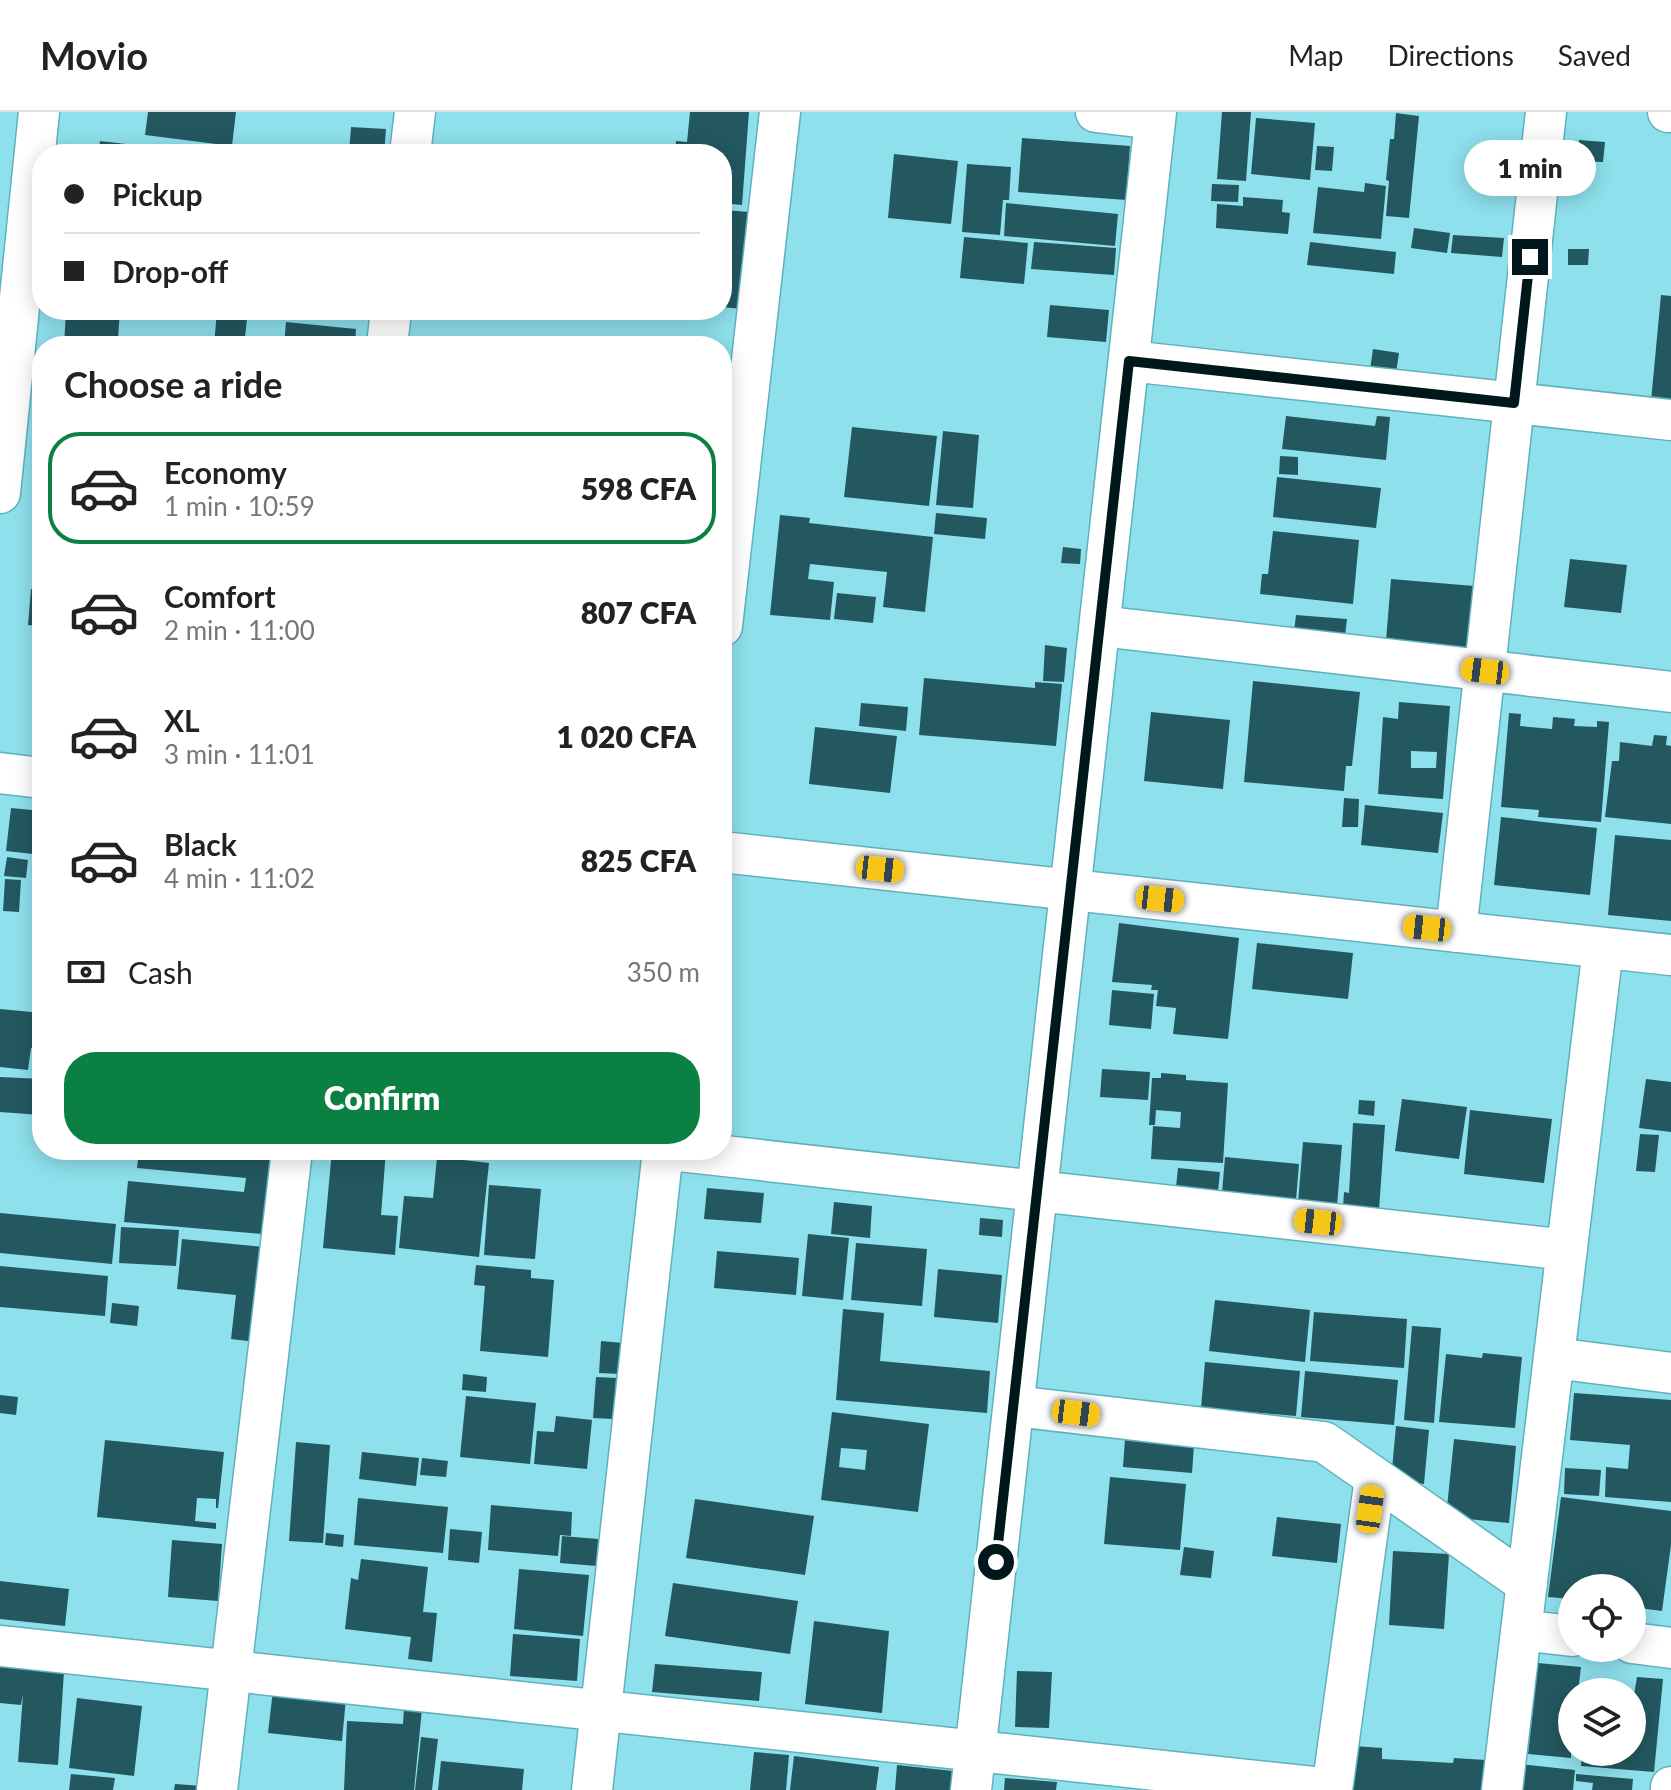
<!DOCTYPE html>
<html lang="en">
<head>
<meta charset="utf-8">
<style>
  :root { --surface:#fff; --page:#f2f2f2; --text:#222; --muted:#767676; --line:#e0e0e0; --accent:#0b8043 }
  body { margin:0; font-family:Lato,sans-serif; background:var(--page); color:var(--text); height:100vh; display:flex; flex-direction:column; font-size:30px; white-space:nowrap }
  * { box-sizing:border-box; margin:0 }
  p { font-size:26px; color:var(--muted) }
  .icon { flex:none; width:44px; height:44px; fill:none; stroke:currentColor; stroke-width:2; stroke-linecap:round; stroke-linejoin:round }
  .map { position:relative; flex:1; overflow:hidden }
  .side { position:absolute; left:32px; top:224px; width:700px; height:824px; display:flex; flex-direction:column; background:var(--surface); border-radius:32px; box-shadow:0 4px 20px #0003 }
  .side>* { flex:none }
  .top-card { position:absolute; left:32px; top:32px; width:700px; height:176px; border-radius:32px; box-shadow:0 4px 20px #0003; display:grid; align-content:center; height:176px; padding:0 32px; background:var(--surface) }
  .fabs { position:absolute; left:1558px; top:1462px; display:grid; gap:16px }
  .fabs a { display:grid; place-items:center; width:88px; height:88px; border-radius:50%; background:var(--surface); box-shadow:0 4px 20px #0003; font-size:40px }
  .end { position:absolute; width:36px; height:36px; margin:-18px; border:10px solid #00181c; background:#fff; box-shadow:0 0 0 4px #fff }
  .from { border-radius:50% }
  .bubble { position:absolute; height:56px; border-radius:28px; background:var(--surface); box-shadow:0 4px 20px #0003; font-size:26px; font-weight:800; line-height:56px; text-align:center }
  .car { position:absolute; width:24px; height:48px; margin:-24px -12px; border-radius:10px; box-shadow:0 0 6px 2px #0007; background:linear-gradient(#f5c518 24%,#345 0 40%,#f5c518 0 76%,#345 0 86%,#f5c518 0) }
  .top-card b { display:flex; align-items:center; gap:28px; height:76px; font-size:30px }
  .top-card b+b { border-top:2px solid var(--line) }
  .top-card i { width:20px; height:20px; background:var(--text) }
  ul { padding:0; list-style:none }
  li { display:flex; align-items:center; gap:24px; height:112px; margin:0 16px 12px; padding:0 16px; border:4px solid transparent; border-radius:32px }
  li div { flex:1 }
  li b { display:block; font-size:30px }
  li em { font-style:normal; font-weight:800 }
  li.current { border-color:var(--accent) }
  li>.icon { width:72px; height:72px; stroke-width:1.5 }
  h2 { padding:0 32px; font-size:36px; line-height:96px }
  .pay { display:flex; align-items:center; gap:20px; height:88px; padding:0 32px; font-size:30px }
  .pay p { margin-inline-start:auto }
  .primary-button { display:flex; gap:16px; margin-top:auto; padding:16px 32px }
  .primary-button a { flex:1; height:92px; border-radius:32px; background:var(--accent); color:#fff; font-size:32px; font-weight:800; line-height:92px; text-align:center }
  header { display:flex; align-items:center; gap:48px; box-sizing:border-box; height:112px; padding:0 40px; background:var(--surface); border-bottom:2px solid var(--line) }
  header strong { font-size:38px }
  nav { display:flex; gap:44px; margin-inline-start:auto; font-size:28px }
  .map>svg:first-child { display:block }
</style>
</head>
<body>
<header>
<strong>Movio</strong>
<nav><a>Map</a><a>Directions</a><a>Saved</a></nav>
</header>
<div class="map">
<svg width="1671" height="1678" viewBox="0 0 1671 1678">
  <rect width="100%" height="100%" fill="#8ee0ed"/>
  <path fill="#235860" fill-rule="evenodd" d="M 148,0 L 236,0 L 232,34 L 145,23 Z
    M 690,0 L 749,0 L 742,93 L 722,91 L 722,42 L 675,42 L 676,29 L 687,30 Z
    M 1222,0 L 1251,0 L 1246,69 L 1217,67 Z
    M 1396,1 L 1419,4 L 1409,106 L 1386,104 L 1389,69 L 1386,68 L 1390,27 L 1394,27 Z
    M 1256,6 L 1315,11 L 1310,68 L 1251,62 Z
    M 351,15 L 386,17 L 384,42 L 349,42 Z
    M 1022,26 L 1130,34 L 1126,88 L 1018,80 Z
    M 1579,28 L 1605,30 L 1603,50 L 1578,49 Z
    M 100,29 L 195,40 L 194,42 L 98,42 Z
    M 1317,34 L 1334,35 L 1332,59 L 1315,58 Z
    M 894,42 L 958,49 L 951,112 L 888,106 Z
    M 967,52 L 1011,55 L 1009,88 L 1003,88 L 1000,123 L 962,120 Z
    M 1365,71 L 1386,74 L 1381,127 L 1313,121 L 1318,75 L 1364,80 Z
    M 1212,72 L 1239,73 L 1238,90 L 1211,89 Z
    M 1243,85 L 1283,88 L 1282,100 L 1290,101 L 1288,122 L 1216,116 L 1217,92 L 1243,94 Z
    M 1006,91 L 1118,102 L 1115,134 L 1004,124 Z
    M 722,98 L 750,100 L 742,197 L 722,195 Z
    M 1414,116 L 1450,121 L 1447,141 L 1411,136 Z
    M 1453,123 L 1504,126 L 1502,145 L 1451,141 Z
    M 964,125 L 1028,131 L 1024,172 L 960,166 Z
    M 1034,130 L 1116,136 L 1114,163 L 1031,157 Z
    M 1310,130 L 1396,140 L 1394,162 L 1307,153 Z
    M 1568,137 L 1589,137 L 1588,153 L 1568,153 Z
    M 1661,183 L 1671,184 L 1671,291 L 1651,289 Z
    M 1050,193 L 1109,198 L 1106,230 L 1047,225 Z
    M 66,198 L 120,198 L 118,227 L 164,231 L 164,234 L 64,234 Z
    M 217,198 L 248,198 L 244,234 L 214,234 Z
    M 286,210 L 356,217 L 355,234 L 284,234 Z
    M 1373,237 L 1399,241 L 1396,261 L 1370,258 Z
    M 1286,304 L 1375,314 L 1377,304 L 1390,305 L 1386,348 L 1282,337 Z
    M 852,315 L 937,324 L 929,394 L 844,385 Z
    M 943,319 L 979,323 L 973,396 L 936,393 Z
    M 1280,344 L 1298,345 L 1298,363 L 1279,362 Z
    M 1277,365 L 1381,376 L 1376,416 L 1273,405 Z
    M 936,401 L 987,406 L 985,427 L 934,422 Z
    M 780,403 L 810,406 L 809,411 L 933,425 L 925,500 L 883,495 L 887,460 L 810,452 L 808,467 L 834,470 L 830,508 L 770,503 Z
    M 1273,419 L 1359,428 L 1353,492 L 1260,482 L 1262,462 L 1268,462 Z
    M 1063,435 L 1081,437 L 1080,452 L 1061,451 Z
    M 1570,447 L 1627,453 L 1621,501 L 1564,495 Z
    M 1391,467 L 1474,474 L 1469,537 L 1386,529 Z
    M 31,477 L 42,478 L 42,514 L 28,513 Z
    M 837,481 L 876,485 L 873,511 L 834,507 Z
    M 1296,503 L 1347,507 L 1345,524 L 1294,520 Z
    M 1045,533 L 1067,536 L 1064,570 L 1043,569 Z
    M 924,566 L 1035,576 L 1035,570 L 1062,572 L 1056,634 L 919,623 Z
    M 1253,569 L 1360,580 L 1352,654 L 1346,654 L 1344,679 L 1244,670 Z
    M 1399,590 L 1450,594 L 1443,687 L 1378,682 L 1383,605 L 1398,607 ZM 1411,639 L 1437,640 L 1436,656 L 1411,656 Z
    M 861,591 L 908,595 L 906,619 L 859,614 Z
    M 1151,600 L 1230,608 L 1223,677 L 1144,669 Z
    M 1509,601 L 1521,602 L 1520,614 L 1552,617 L 1553,605 L 1575,607 L 1574,614 L 1597,615 L 1597,609 L 1609,610 L 1601,710 L 1538,705 L 1539,698 L 1501,695 Z
    M 815,615 L 897,624 L 890,681 L 809,672 Z
    M 1654,623 L 1667,624 L 1666,633 L 1671,634 L 1671,712 L 1605,705 L 1612,649 L 1619,649 L 1620,630 L 1652,634 Z
    M 1344,686 L 1359,687 L 1358,715 L 1342,715 Z
    M 1365,693 L 1443,701 L 1438,741 L 1361,733 Z
    M 11,696 L 42,699 L 42,743 L 6,739 Z
    M 1501,705 L 1597,716 L 1590,783 L 1494,773 Z
    M 1615,723 L 1671,728 L 1671,809 L 1608,803 Z
    M 7,745 L 28,748 L 26,766 L 4,764 Z
    M 37,760 L 42,760 L 42,800 L 33,799 Z
    M 5,767 L 21,768 L 19,800 L 3,799 Z
    M 1119,811 L 1239,826 L 1228,927 L 1173,922 L 1176,896 L 1156,894 L 1158,878 L 1151,878 L 1152,873 L 1112,870 Z
    M 1257,831 L 1353,841 L 1348,887 L 1252,877 Z
    M 1112,878 L 1154,882 L 1151,917 L 1109,913 Z
    M 0,897 L 42,901 L 42,938 L 31,936 L 28,958 L 0,955 Z
    M 1102,957 L 1150,960 L 1148,988 L 1100,985 Z
    M 1161,961 L 1186,963 L 1186,968 L 1228,971 L 1223,1051 L 1151,1047 L 1153,1014 L 1180,1016 L 1181,1000 L 1156,998 L 1155,1013 L 1149,1013 L 1152,966 L 1161,966 Z
    M 0,965 L 42,967 L 41,1003 L 0,1000 Z
    M 1646,967 L 1671,970 L 1671,1020 L 1639,1016 Z
    M 1402,987 L 1467,995 L 1459,1047 L 1395,1039 Z
    M 1359,988 L 1375,989 L 1374,1004 L 1358,1002 Z
    M 1470,998 L 1552,1007 L 1544,1071 L 1464,1062 Z
    M 1353,1011 L 1385,1013 L 1379,1098 L 1343,1095 L 1344,1080 L 1349,1081 Z
    M 1640,1022 L 1659,1023 L 1655,1060 L 1636,1059 Z
    M 1303,1030 L 1342,1033 L 1337,1094 L 1298,1091 Z
    M 139,1038 L 281,1038 L 273,1123 L 124,1110 L 128,1069 L 244,1080 L 246,1066 L 137,1056 Z
    M 332,1038 L 386,1038 L 381,1103 L 398,1104 L 395,1143 L 323,1136 Z
    M 437,1045 L 489,1051 L 479,1145 L 399,1136 L 404,1084 L 433,1086 Z
    M 1225,1045 L 1299,1052 L 1296,1088 L 1222,1081 Z
    M 1178,1056 L 1220,1060 L 1218,1079 L 1176,1075 Z
    M 489,1073 L 541,1077 L 535,1147 L 484,1143 Z
    M 707,1076 L 764,1081 L 761,1111 L 704,1107 Z
    M 834,1090 L 872,1094 L 870,1126 L 831,1122 Z
    M 0,1101 L 116,1112 L 112,1152 L 0,1141 Z
    M 980,1106 L 1003,1108 L 1002,1125 L 979,1123 Z
    M 121,1115 L 179,1118 L 176,1154 L 119,1151 Z
    M 808,1122 L 849,1126 L 843,1188 L 802,1184 Z
    M 182,1127 L 274,1136 L 265,1231 L 231,1227 L 236,1183 L 177,1177 Z
    M 856,1131 L 927,1137 L 922,1194 L 851,1188 Z
    M 717,1139 L 799,1146 L 796,1183 L 714,1176 Z
    M 476,1153 L 531,1158 L 531,1166 L 554,1168 L 548,1245 L 480,1239 L 485,1174 L 474,1173 Z
    M 0,1154 L 108,1164 L 105,1204 L 0,1195 Z
    M 938,1157 L 1002,1163 L 998,1211 L 934,1205 Z
    M 1215,1188 L 1310,1198 L 1305,1250 L 1209,1239 Z
    M 112,1191 L 139,1194 L 137,1214 L 110,1211 Z
    M 843,1197 L 884,1201 L 880,1249 L 990,1259 L 987,1301 L 836,1288 Z
    M 1314,1200 L 1407,1207 L 1404,1256 L 1310,1249 Z
    M 1412,1214 L 1441,1216 L 1434,1311 L 1404,1308 Z
    M 601,1229 L 623,1231 L 621,1262 L 599,1261 Z
    M 1483,1241 L 1522,1245 L 1515,1316 L 1439,1310 L 1446,1242 L 1482,1246 Z
    M 1205,1250 L 1300,1259 L 1296,1304 L 1201,1296 Z
    M 1305,1259 L 1398,1268 L 1394,1313 L 1301,1305 Z
    M 463,1262 L 487,1265 L 486,1280 L 462,1278 Z
    M 596,1265 L 616,1266 L 613,1307 L 593,1306 Z
    M 1574,1281 L 1671,1288 L 1671,1390 L 1605,1385 L 1606,1355 L 1628,1357 L 1630,1333 L 1570,1328 Z
    M 0,1283 L 18,1285 L 16,1303 L 0,1301 Z
    M 466,1284 L 536,1291 L 530,1352 L 460,1345 Z
    M 832,1300 L 929,1312 L 918,1400 L 821,1388 ZM 841,1336 L 867,1338 L 865,1358 L 839,1355 Z
    M 556,1304 L 592,1308 L 587,1357 L 534,1352 L 537,1319 L 554,1320 Z
    M 1396,1314 L 1429,1318 L 1424,1372 L 1391,1368 Z
    M 1125,1327 L 1194,1333 L 1192,1361 L 1123,1355 Z
    M 1454,1327 L 1516,1334 L 1509,1411 L 1446,1405 Z
    M 105,1328 L 224,1340 L 218,1396 L 216,1396 L 216,1387 L 197,1386 L 195,1409 L 216,1411 L 216,1417 L 97,1405 Z
    M 296,1330 L 330,1333 L 323,1431 L 289,1429 Z
    M 362,1340 L 419,1346 L 416,1374 L 359,1367 Z
    M 422,1346 L 448,1349 L 446,1365 L 420,1363 Z
    M 1565,1356 L 1601,1358 L 1599,1384 L 1564,1382 Z
    M 1110,1365 L 1186,1372 L 1180,1438 L 1104,1432 Z
    M 1561,1385 L 1671,1399 L 1671,1433 L 1662,1499 L 1632,1495 L 1632,1476 L 1572,1476 L 1572,1487 L 1548,1485 Z
    M 358,1386 L 448,1395 L 443,1441 L 354,1433 Z
    M 695,1387 L 814,1404 L 805,1463 L 686,1446 Z
    M 491,1393 L 572,1400 L 571,1424 L 560,1423 L 558,1444 L 488,1438 Z
    M 1277,1405 L 1341,1412 L 1337,1451 L 1272,1444 Z
    M 450,1417 L 482,1420 L 479,1451 L 448,1448 Z
    M 326,1421 L 344,1423 L 343,1435 L 325,1433 Z
    M 562,1424 L 598,1427 L 597,1454 L 560,1451 Z
    M 172,1428 L 222,1432 L 218,1489 L 168,1485 Z
    M 1184,1435 L 1214,1439 L 1211,1466 L 1180,1463 Z
    M 1393,1439 L 1449,1442 L 1444,1517 L 1389,1513 Z
    M 361,1447 L 428,1455 L 423,1500 L 437,1501 L 432,1550 L 408,1547 L 411,1525 L 345,1517 L 351,1466 L 358,1468 Z
    M 519,1457 L 589,1463 L 583,1524 L 514,1517 Z
    M 0,1469 L 69,1477 L 65,1514 L 0,1507 Z
    M 673,1471 L 798,1489 L 790,1542 L 665,1524 Z
    M 814,1509 L 889,1519 L 882,1601 L 805,1592 Z
    M 513,1522 L 580,1527 L 577,1569 L 510,1564 Z
    M 1538,1551 L 1581,1555 L 1578,1580 L 1572,1580 L 1571,1646 L 1528,1642 Z
    M 655,1552 L 762,1560 L 759,1589 L 652,1580 Z
    M 0,1554 L 64,1559 L 58,1653 L 18,1650 L 23,1582 L 21,1593 L 0,1591 Z
    M 1017,1559 L 1052,1560 L 1049,1616 L 1015,1615 Z
    M 1637,1565 L 1663,1567 L 1654,1660 L 1581,1654 L 1582,1640 L 1632,1640 L 1632,1595 Z
    M 273,1578 L 346,1586 L 342,1629 L 268,1621 Z
    M 77,1586 L 142,1594 L 134,1664 L 69,1656 Z
    M 404,1595 L 422,1597 L 414,1678 L 344,1678 L 347,1609 L 403,1612 Z
    M 421,1625 L 438,1627 L 432,1678 L 415,1678 Z
    M 1354,1634 L 1382,1636 L 1382,1647 L 1453,1651 L 1454,1646 L 1486,1648 L 1484,1678 L 1351,1678 Z
    M 754,1640 L 789,1643 L 786,1678 L 750,1678 Z
    M 794,1644 L 879,1655 L 876,1678 L 790,1678 Z
    M 441,1649 L 524,1657 L 522,1678 L 438,1678 Z
    M 1519,1652 L 1575,1658 L 1573,1678 L 1517,1678 Z
    M 897,1653 L 953,1659 L 951,1678 L 895,1678 Z
    M 71,1662 L 115,1666 L 113,1678 L 69,1678 Z
    M 1576,1662 L 1633,1667 L 1632,1678 L 1592,1678 L 1593,1671 L 1576,1669 Z
    M 1005,1666 L 1057,1670 L 1056,1678 L 1004,1678 Z
    M 175,1672 L 203,1674 L 203,1678 L 174,1678 Z"/>
  <g fill="none" stroke-linecap="round" stroke-linejoin="round">
    <defs>
      <path id="minor" d="M 1096,0 L 1155,7
        M 1668,0 L 1671,0
        M 410,42 L 415,0
        M 387,234 L 391,198
        M 1129,249 L 1671,308
        M 0,381 L 39,0
        M 722,514 L 780,0
        M 1100,514 L 1671,580
        M 0,661 L 42,666
        M 722,740 L 1671,843
        M 1456,820 L 1546,0
        M 670,1038 L 1567,1138
        M 1554,1246 L 1671,1261
        M 1014,1294 L 1324,1330 L 1527,1472
        M 1521,1518 L 1572,1524
        M 1632,1531 L 1671,1536
        M 0,1534 L 1332,1677
        M 217,1678 L 292,1038
        M 592,1678 L 663,1038
        M 971,1678 L 1156,0
        M 1332,1678 L 1375,1366
        M 1502,1678 L 1603,836
        M 1671,1678 L 1671,1675"/>
    </defs>
    <use href="#minor" stroke="#5fb1be" stroke-width="43"/>
    <use href="#minor" stroke="#fff" stroke-width="40"/>
  </g>
  <g fill="none" stroke-linecap="round" stroke-linejoin="round">
    <path stroke="#00181c" stroke-width="10" d="M 996,1450 L 1129,249 L 1514,291 L 1530,145"/>
  </g>
</svg>
<div class="fabs">
<a><svg class="icon" aria-label="locate" viewBox="0 0 24 24"><circle cx="12" cy="12" r="6"/><path d="M12 2v4M12 18v4M2 12h4M18 12h4"/></svg></a>
<a><svg class="icon" aria-label="layers" viewBox="0 0 24 24"><path d="M12 4l9 5-9 5-9-5zM3 14l9 5 9-5"/></svg></a>
</div>
<i class="end from" style="left:996px;top:1450px"></i>
<i class="end" style="left:1530px;top:145px"></i>
<div class="bubble" style="left:1464px;top:28px;width:132px">1 min</div>
<i class="car" style="left:1485px;top:559px;rotate:277deg"></i>
<i class="car" style="left:880px;top:757px;rotate:96deg"></i>
<i class="car" style="left:1160px;top:787px;rotate:96deg"></i>
<i class="car" style="left:1427px;top:816px;rotate:276deg"></i>
<i class="car" style="left:1318px;top:1110px;rotate:276deg"></i>
<i class="car" style="left:1076px;top:1301px;rotate:97deg"></i>
<i class="car" style="left:1370px;top:1397px;rotate:8deg"></i>
<div class="top-card">
<b><i class="from"></i>Pickup</b>
<b><i></i>Drop-off</b>
</div>
<section class="side">
<h2>Choose a ride</h2>
<ul>
<li class="current"><svg class="icon" aria-label="car" viewBox="0 0 24 24"><path d="M5 17H2v-5l4-1 3-4h7l3 4 3 1v5h-3M9 17h6M6 11h13"/><circle cx="7" cy="17" r="2"/><circle cx="17" cy="17" r="2"/></svg><div><b>Economy</b><p>1 min · 10:59</p></div><em>598 CFA</em></li>
<li><svg class="icon" aria-label="car" viewBox="0 0 24 24"><path d="M5 17H2v-5l4-1 3-4h7l3 4 3 1v5h-3M9 17h6M6 11h13"/><circle cx="7" cy="17" r="2"/><circle cx="17" cy="17" r="2"/></svg><div><b>Comfort</b><p>2 min · 11:00</p></div><em>807 CFA</em></li>
<li><svg class="icon" aria-label="car" viewBox="0 0 24 24"><path d="M5 17H2v-5l4-1 3-4h7l3 4 3 1v5h-3M9 17h6M6 11h13"/><circle cx="7" cy="17" r="2"/><circle cx="17" cy="17" r="2"/></svg><div><b>XL</b><p>3 min · 11:01</p></div><em>1 020 CFA</em></li>
<li><svg class="icon" aria-label="car" viewBox="0 0 24 24"><path d="M5 17H2v-5l4-1 3-4h7l3 4 3 1v5h-3M9 17h6M6 11h13"/><circle cx="7" cy="17" r="2"/><circle cx="17" cy="17" r="2"/></svg><div><b>Black</b><p>4 min · 11:02</p></div><em>825 CFA</em></li>
</ul>
<div class="pay"><svg class="icon" aria-label="cash" viewBox="0 0 24 24"><path d="M3 7h18v10H3z"/><circle cx="12" cy="12" r="2"/></svg>Cash<p>350 m</p></div>
<div class="primary-button"><a>Confirm</a></div>
</section>
</div>
</body>
</html>
